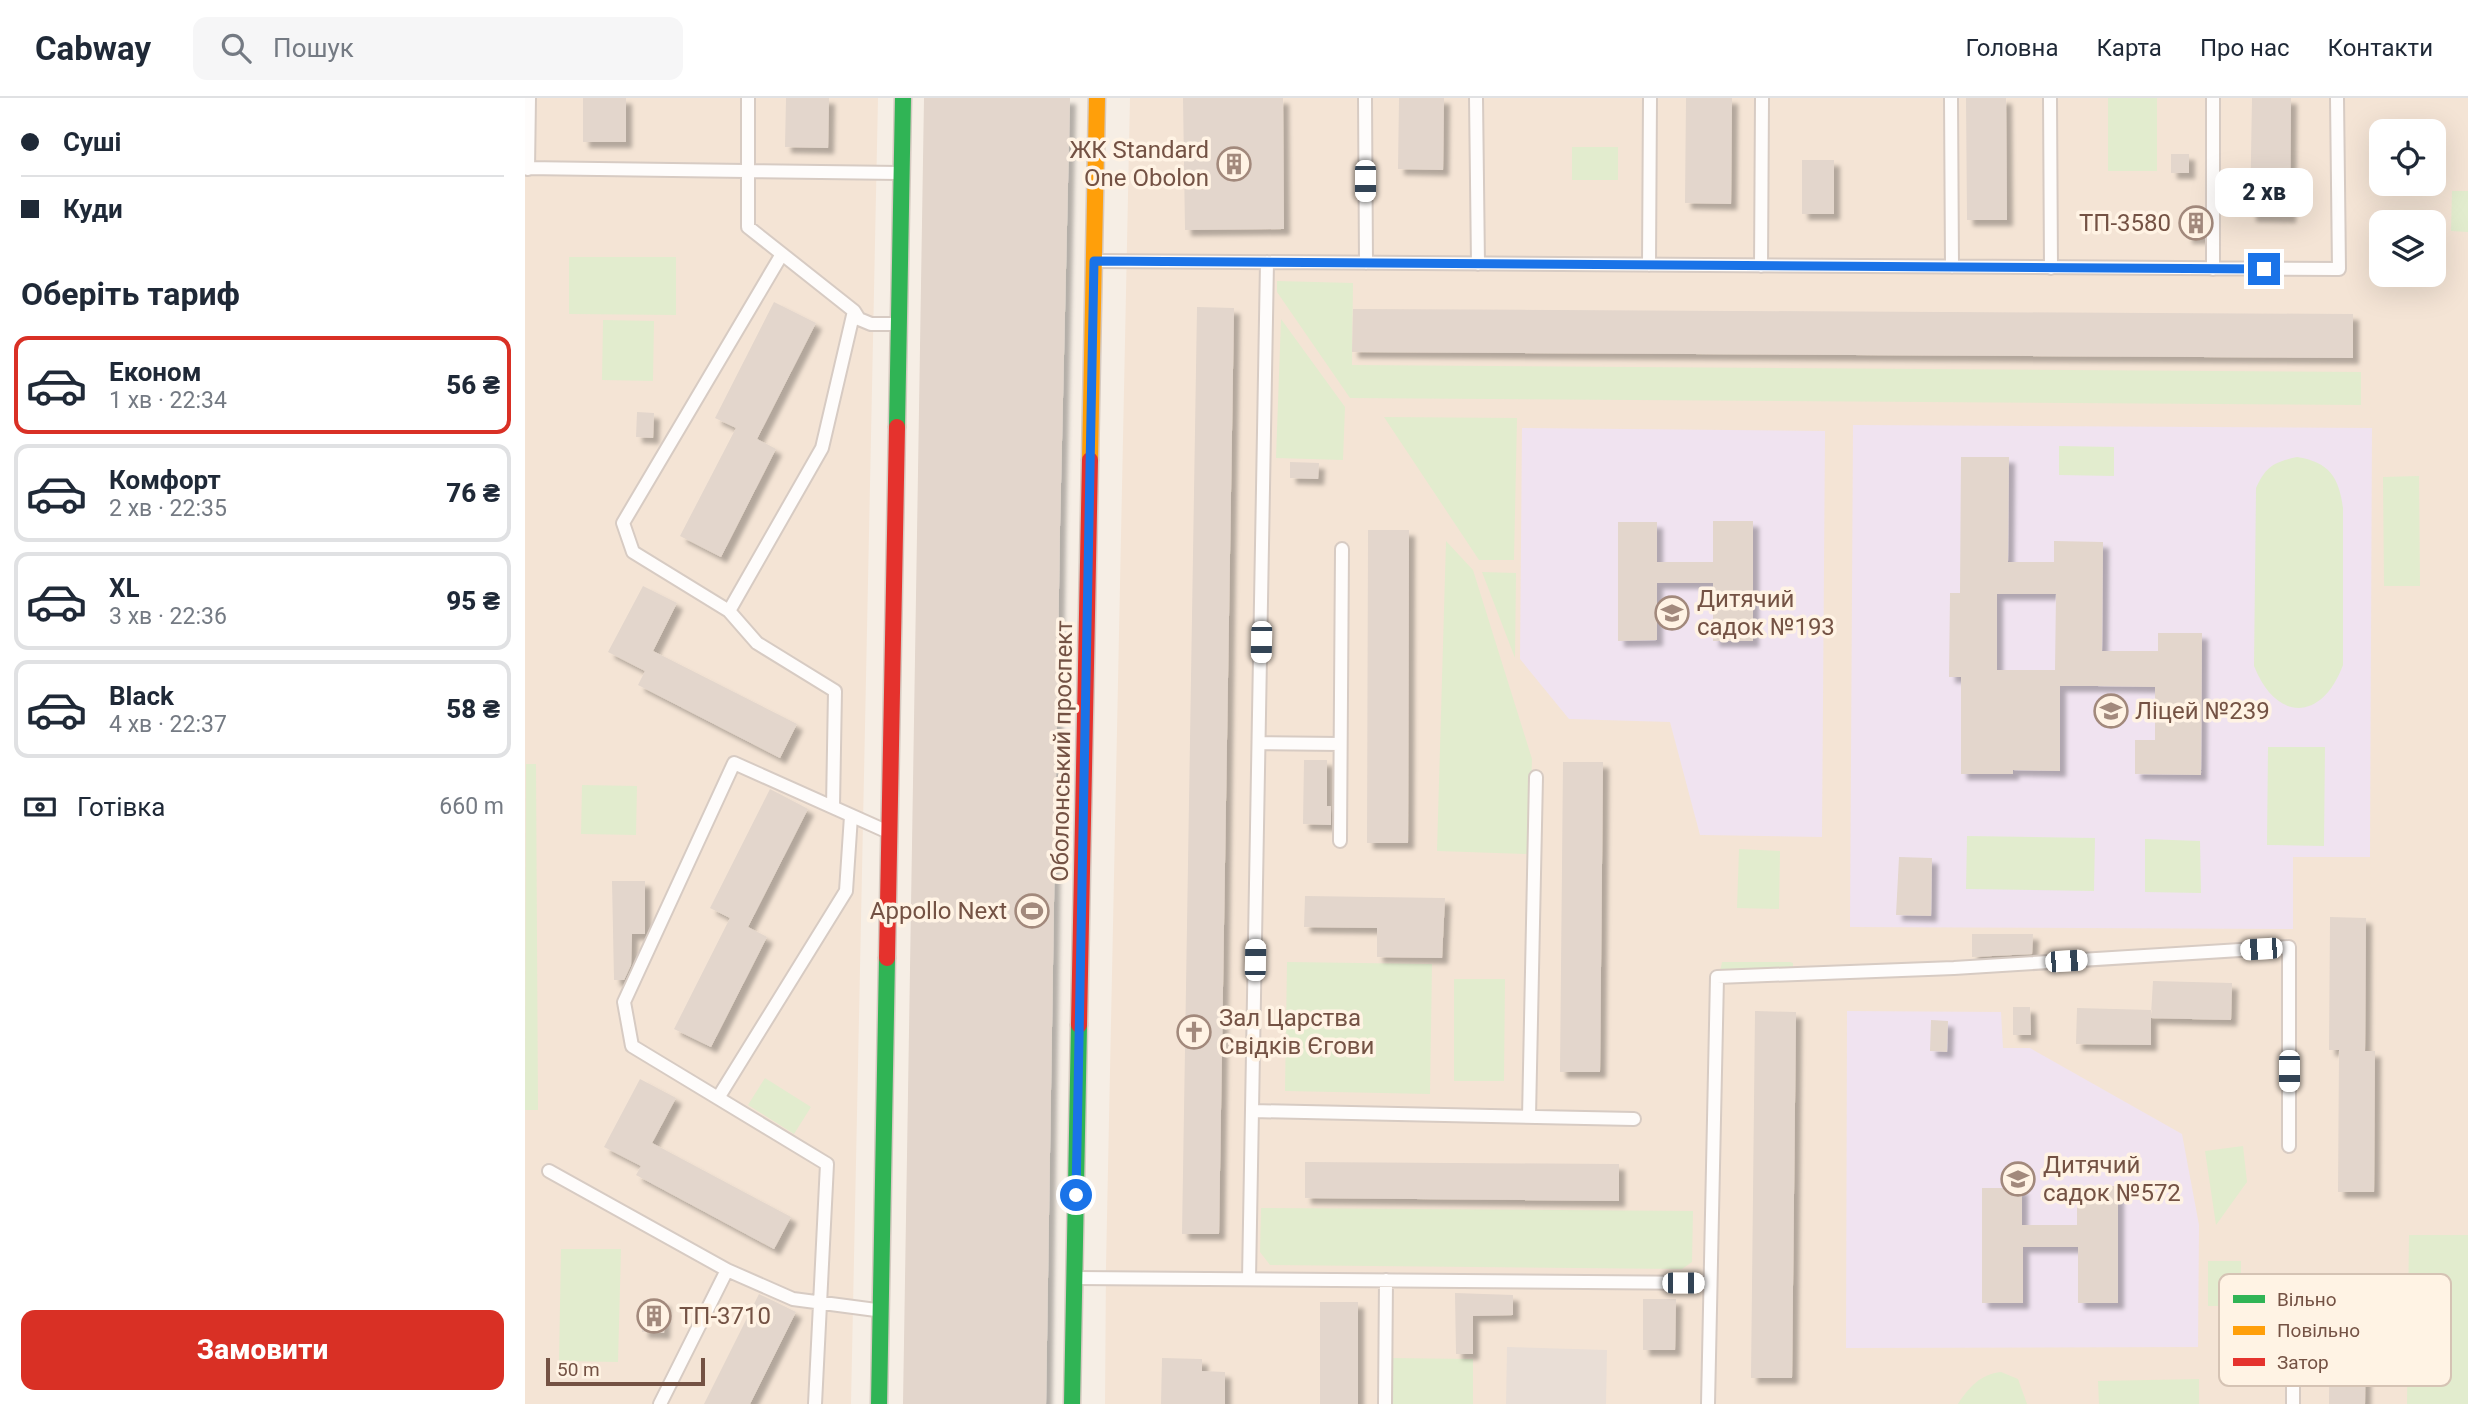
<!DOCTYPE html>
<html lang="uk">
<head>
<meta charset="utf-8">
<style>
  :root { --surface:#fff; --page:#f6f6f7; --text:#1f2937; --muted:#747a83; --line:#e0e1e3; --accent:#d93025 }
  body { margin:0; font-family:Roboto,sans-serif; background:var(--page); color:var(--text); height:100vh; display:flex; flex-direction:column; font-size:26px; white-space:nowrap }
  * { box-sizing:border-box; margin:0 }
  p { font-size:23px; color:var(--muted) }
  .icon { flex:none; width:38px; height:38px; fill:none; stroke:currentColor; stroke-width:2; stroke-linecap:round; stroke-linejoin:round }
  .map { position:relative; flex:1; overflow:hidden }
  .panel { display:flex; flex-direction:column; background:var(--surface); width:525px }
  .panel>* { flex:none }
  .top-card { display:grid; align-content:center; height:154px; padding:0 21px; background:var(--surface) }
  .tools { position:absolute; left:1844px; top:21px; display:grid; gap:14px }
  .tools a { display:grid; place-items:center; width:77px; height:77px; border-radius:14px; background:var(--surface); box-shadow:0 7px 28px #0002; font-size:35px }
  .scale { position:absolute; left:21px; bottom:18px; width:159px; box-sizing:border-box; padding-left:7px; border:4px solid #745244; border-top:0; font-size:19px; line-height:24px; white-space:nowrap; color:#745244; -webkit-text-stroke:5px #fff3e4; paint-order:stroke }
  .end { position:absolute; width:32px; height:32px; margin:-16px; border:9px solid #1a73e8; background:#fff; box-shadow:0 0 0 4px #fff }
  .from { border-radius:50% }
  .bubble { position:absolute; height:49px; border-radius:14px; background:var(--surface); box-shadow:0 7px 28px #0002; font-size:23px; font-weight:800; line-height:49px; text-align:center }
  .car { position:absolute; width:21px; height:42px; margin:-21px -10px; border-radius:9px; box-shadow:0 0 5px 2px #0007; background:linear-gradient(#fff 24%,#345 0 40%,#fff 0 76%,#345 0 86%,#fff 0) }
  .top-card b { display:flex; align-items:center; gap:24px; height:66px; font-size:26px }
  .top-card b+b { border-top:2px solid var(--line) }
  .top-card i { width:18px; height:18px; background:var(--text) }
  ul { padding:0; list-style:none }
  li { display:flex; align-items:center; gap:21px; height:98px; margin:0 14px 10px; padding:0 7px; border:4px solid var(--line); border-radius:14px }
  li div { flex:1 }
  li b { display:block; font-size:26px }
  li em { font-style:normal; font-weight:800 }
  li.selected { border-color:var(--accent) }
  li>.icon { width:63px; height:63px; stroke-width:1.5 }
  h2 { padding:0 21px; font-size:32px; line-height:84px }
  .pay { display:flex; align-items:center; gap:18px; height:77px; padding:0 21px; font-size:26px }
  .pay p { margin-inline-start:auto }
  .button { display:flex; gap:14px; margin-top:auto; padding:14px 21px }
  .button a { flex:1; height:80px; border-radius:14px; background:var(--accent); color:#fff; font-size:28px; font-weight:800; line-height:80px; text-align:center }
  header { display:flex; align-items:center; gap:42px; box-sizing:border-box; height:98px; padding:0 35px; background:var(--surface); border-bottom:2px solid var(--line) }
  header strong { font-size:33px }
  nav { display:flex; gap:38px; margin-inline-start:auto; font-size:24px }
  .search { width:490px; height:63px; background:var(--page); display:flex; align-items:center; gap:18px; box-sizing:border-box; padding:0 24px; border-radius:14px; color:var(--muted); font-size:26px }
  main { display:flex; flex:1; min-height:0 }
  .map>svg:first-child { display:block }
</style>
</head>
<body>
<header>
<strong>Cabway</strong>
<div class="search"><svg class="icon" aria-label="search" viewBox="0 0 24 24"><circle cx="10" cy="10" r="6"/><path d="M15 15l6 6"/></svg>Пошук</div>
<nav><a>Головна</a><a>Карта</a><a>Про нас</a><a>Контакти</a></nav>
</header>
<main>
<section class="panel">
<div class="top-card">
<b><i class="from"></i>Суші</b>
<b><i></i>Куди</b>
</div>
<h2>Оберіть тариф</h2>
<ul>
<li class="selected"><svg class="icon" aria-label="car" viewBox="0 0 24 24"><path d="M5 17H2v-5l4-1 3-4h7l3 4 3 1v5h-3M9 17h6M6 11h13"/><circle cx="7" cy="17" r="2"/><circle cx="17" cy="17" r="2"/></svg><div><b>Економ</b><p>1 хв · 22:34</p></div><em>56 ₴</em></li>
<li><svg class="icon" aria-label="car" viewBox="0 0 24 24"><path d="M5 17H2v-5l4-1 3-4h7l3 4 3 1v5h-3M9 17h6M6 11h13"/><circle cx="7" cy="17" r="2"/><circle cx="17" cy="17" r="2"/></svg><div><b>Комфорт</b><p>2 хв · 22:35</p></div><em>76 ₴</em></li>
<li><svg class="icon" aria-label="car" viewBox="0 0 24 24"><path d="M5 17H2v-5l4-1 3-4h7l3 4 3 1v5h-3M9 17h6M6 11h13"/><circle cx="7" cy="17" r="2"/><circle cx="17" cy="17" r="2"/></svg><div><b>XL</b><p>3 хв · 22:36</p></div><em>95 ₴</em></li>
<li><svg class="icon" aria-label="car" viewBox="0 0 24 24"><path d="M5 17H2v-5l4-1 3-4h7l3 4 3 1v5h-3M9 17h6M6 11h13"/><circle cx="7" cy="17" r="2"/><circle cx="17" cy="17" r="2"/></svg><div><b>Black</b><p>4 хв · 22:37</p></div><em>58 ₴</em></li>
</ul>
<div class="pay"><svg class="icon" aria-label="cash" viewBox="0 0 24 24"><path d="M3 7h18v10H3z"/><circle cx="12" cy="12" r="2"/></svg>Готівка<p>660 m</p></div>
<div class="button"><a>Замовити</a></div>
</section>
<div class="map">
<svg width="1943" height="1306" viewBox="0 0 1943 1306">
  <defs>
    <filter id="shadow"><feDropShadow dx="6" dy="6" stdDeviation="2" flood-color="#0004"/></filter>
  </defs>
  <rect width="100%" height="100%" fill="#f6eee5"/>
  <path fill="#f4e4d5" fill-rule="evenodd" d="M 0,0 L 353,0 L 326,1306 L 0,1306 Z
    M 605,0 L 1943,0 L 1943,1306 L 580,1306 L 581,1168 ZM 1857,33 L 1909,33 L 1909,86 L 1857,86 ZM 1857,124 L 1909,124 L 1909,177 L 1857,177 Z"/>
  <path fill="#e9ded6" d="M 982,1249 L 1082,1252 L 1081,1306 L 981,1306 Z"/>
  <path fill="#f0e3f0" d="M 1328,327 L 1847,330 L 1845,759 L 1768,759 L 1768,831 L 1325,829 Z
    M 997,330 L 1300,333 L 1297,739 L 1175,737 L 1145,624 L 1044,621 L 995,561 Z
    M 1322,913 L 1476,914 L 1478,950 L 1505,950 L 1657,1036 L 1674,1127 L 1673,1249 L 1321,1250 Z"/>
  <path fill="#e2ecce" d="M 1583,0 L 1632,0 L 1632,73 L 1583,73 Z
    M 1047,49 L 1093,49 L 1093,82 L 1047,82 Z
    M 1927,93 L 1943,93 L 1943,134 L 1926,133 Z
    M 44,159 L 151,159 L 151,217 L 44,216 Z
    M 752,183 L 828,185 L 827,267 L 1836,274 L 1836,307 L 825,300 L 752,194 Z
    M 756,221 L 820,309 L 818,362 L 751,360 Z
    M 78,222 L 129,223 L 128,283 L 77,282 Z
    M 859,319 L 992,320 L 989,462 L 954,462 Z
    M 1534,348 L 1589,349 L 1589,378 L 1534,377 Z
    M 1772,359 C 1804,364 1814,379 1818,410 L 1818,567 C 1797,624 1751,624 1729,568 L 1731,390 C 1741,368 1749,364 1772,359 Z
    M 1894,378 L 1895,488 L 1859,488 L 1858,379 Z
    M 921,443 L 948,472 L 1007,661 L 1004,756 L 912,753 Z
    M 957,474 L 991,475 L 990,560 Z
    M 1743,649 L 1800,649 L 1799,748 L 1742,747 Z
    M 1,666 L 11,666 L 13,1012 L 0,1012 Z
    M 57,687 L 112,688 L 111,737 L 56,736 Z
    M 1442,738 L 1570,740 L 1569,793 L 1441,791 Z
    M 1620,741 L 1675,743 L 1676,795 L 1620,794 Z
    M 1214,751 L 1255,753 L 1254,811 L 1212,810 Z
    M 762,864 L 907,866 L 905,996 L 760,993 Z
    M 1197,864 L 1265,864 L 1268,865 L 1268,873 L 1195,874 Z
    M 929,881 L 980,881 L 979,983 L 929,983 Z
    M 240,980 L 286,1009 L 269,1036 L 223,1007 Z
    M 1718,1048 L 1722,1084 L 1691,1127 L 1680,1053 Z
    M 736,1110 L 1168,1113 L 1167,1164 L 1157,1171 L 745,1167 L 735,1154 Z
    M 1884,1137 L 1943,1137 L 1943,1306 L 1882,1306 Z
    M 36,1151 L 96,1151 L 93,1264 L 34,1263 Z
    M 1683,1163 L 1716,1163 L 1716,1208 L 1683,1208 Z
    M 864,1260 L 948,1261 L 948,1306 L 864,1306 Z
    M 1476,1274 L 1493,1281 L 1502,1306 L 1433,1306 C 1444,1289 1456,1276 1476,1274 Z
    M 1674,1281 L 1674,1306 L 1574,1306 L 1573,1283 Z"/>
  <path fill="#e3d6cc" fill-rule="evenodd" filter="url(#shadow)" d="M 58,0 L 101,0 L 101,44 L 58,44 Z
    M 261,0 L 304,0 L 303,50 L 260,49 Z
    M 399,0 L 545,0 L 535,429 L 521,1306 L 378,1306 Z
    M 658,0 L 758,0 L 759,131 L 660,132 Z
    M 874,0 L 919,0 L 918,72 L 873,71 Z
    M 1161,0 L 1207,0 L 1206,106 L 1160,105 Z
    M 1441,0 L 1481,0 L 1482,122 L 1442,122 Z
    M 1727,0 L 1766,0 L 1765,119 L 1725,118 Z
    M 1646,56 L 1664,56 L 1664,75 L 1646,75 Z
    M 1277,62 L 1309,62 L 1309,116 L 1277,116 Z
    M 1661,109 L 1679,109 L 1679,140 L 1661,140 Z
    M 249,204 L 291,225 L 232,341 L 251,351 L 196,459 L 155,438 L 211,330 L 190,320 Z
    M 672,209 L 709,210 L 694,1136 L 657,1136 Z
    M 828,211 L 1828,216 L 1828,260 L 827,254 Z
    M 112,314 L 129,315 L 128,340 L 111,339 Z
    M 1436,359 L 1484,359 L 1483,464 L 1529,464 L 1529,443 L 1578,444 L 1577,553 L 1633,553 L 1633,535 L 1677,535 L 1676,677 L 1610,676 L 1610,642 L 1630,642 L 1630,589 L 1572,588 L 1535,588 L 1535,673 L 1488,672 L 1488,676 L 1436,676 L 1436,579 L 1424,579 L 1425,495 L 1435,495 ZM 1472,496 L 1531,496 L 1530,572 L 1472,572 Z
    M 765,364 L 794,365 L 793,381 L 765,380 Z
    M 1188,423 L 1228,423 L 1228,543 L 1188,543 L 1188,485 L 1132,485 L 1132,542 L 1093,543 L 1093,424 L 1132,424 L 1132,464 L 1188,464 Z
    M 843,432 L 884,432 L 883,745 L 842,745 Z
    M 118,488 L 152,505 L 128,553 L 272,626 L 255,660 L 113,587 L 120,573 L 83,554 Z
    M 779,662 L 802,662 L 802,708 L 806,708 L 806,727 L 778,726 Z
    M 1038,664 L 1078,664 L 1075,974 L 1035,974 Z
    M 245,691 L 283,711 L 223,829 L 242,839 L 186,949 L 149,931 L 205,820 L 185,810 Z
    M 1374,759 L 1407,760 L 1406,818 L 1371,817 Z
    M 87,783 L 120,783 L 120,836 L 107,836 L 106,867 L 99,882 L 89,882 Z
    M 780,798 L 920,800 L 917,860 L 852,859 L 852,830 L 779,829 Z
    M 1805,819 L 1841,820 L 1840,953 L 1850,953 L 1849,1094 L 1813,1094 L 1814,952 L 1804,952 Z
    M 1447,836 L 1508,836 L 1507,856 L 1447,859 Z
    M 1628,883 L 1707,885 L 1706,922 L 1626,920 L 1626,947 L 1551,946 L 1552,910 L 1627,912 L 1626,917 Z
    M 1488,909 L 1505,909 L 1506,937 L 1488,937 Z
    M 1230,913 L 1271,914 L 1267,1280 L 1226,1280 Z
    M 1406,922 L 1423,923 L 1422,954 L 1405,953 Z
    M 115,981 L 151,1000 L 127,1045 L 266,1119 L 249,1151 L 111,1077 L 116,1068 L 79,1049 Z
    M 780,1064 L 1094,1066 L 1094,1103 L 780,1100 Z
    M 1552,1088 L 1593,1088 L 1593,1205 L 1553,1205 L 1553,1149 L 1498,1149 L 1498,1205 L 1457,1205 L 1457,1090 L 1497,1090 L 1497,1127 L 1552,1127 Z
    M 1805,1186 L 1841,1186 L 1840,1306 L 1804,1306 Z
    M 930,1195 L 988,1197 L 988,1217 L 948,1218 L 948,1256 L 931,1256 Z
    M 234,1196 L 271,1214 L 225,1306 L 179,1306 Z
    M 1118,1201 L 1151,1201 L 1150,1252 L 1118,1252 Z
    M 118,1202 L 140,1203 L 139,1235 L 117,1234 Z
    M 795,1204 L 833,1204 L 833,1306 L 795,1306 Z
    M 637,1260 L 677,1261 L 677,1273 L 700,1274 L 700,1306 L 636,1306 Z"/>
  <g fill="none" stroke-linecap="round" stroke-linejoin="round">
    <defs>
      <path id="lane" d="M 223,0 L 223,129 L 329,213 L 334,221 L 346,226 L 370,226
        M 840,0 L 841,165
        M 951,0 L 953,166
        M 1426,0 L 1427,169
        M 1525,0 L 1526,170
        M 1688,0 L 1688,171
        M 0,70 L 374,75
        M 3,71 L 4,0
        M 257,156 L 98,425 L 108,454 L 204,513 L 232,545 L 310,593 L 308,709
        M 572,163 L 1814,171 L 1812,0
        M 1124,167 L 1125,0
        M 1236,168 L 1237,0
        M 204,513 L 297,350 L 329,213
        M 734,645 L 815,646
        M 815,743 L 817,451
        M 193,1000 L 321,793 L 326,718
        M 728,1013 L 1109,1021
        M 1004,1019 L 1011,679
        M 24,1073 L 202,1172 L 268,1201 L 351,1212
        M 552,1180 L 1185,1185
        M 724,1181 L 742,164
        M 1768,1238 L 1768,1306
        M 135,1306 L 202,1172
        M 290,1306 L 302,1066 L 107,948 L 99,904 L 209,665 L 361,733
        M 860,1306 L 861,1182
        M 1183,1306 L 1192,879 L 1429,870 L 1764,849 L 1764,1048"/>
      <path id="fast" d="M 372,329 L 378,0
        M 354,1306 L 362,860
        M 547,1306 L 554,927"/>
      <path id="slow" d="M 565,362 L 572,0"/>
      <path id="jam" d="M 362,860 L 372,329
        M 554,927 L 565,362"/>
    </defs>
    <use href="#lane" stroke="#d7cbc3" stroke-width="16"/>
    <use href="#fast" stroke="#d6cac1" stroke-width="19"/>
    <use href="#slow" stroke="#d6cac1" stroke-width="19"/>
    <use href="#jam" stroke="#d6cac1" stroke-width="19"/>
    <use href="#lane" stroke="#fefcfb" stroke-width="12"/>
    <use href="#fast" stroke="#30b455" stroke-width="16"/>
    <use href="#slow" stroke="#ff9f0a" stroke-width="16"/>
    <use href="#jam" stroke="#e5322d" stroke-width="16"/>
  </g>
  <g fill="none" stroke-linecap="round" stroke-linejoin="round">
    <path stroke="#1a73e8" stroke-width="9" d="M 551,1097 L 569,163 L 1739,171"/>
  </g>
  <defs>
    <symbol id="building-ring" viewBox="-11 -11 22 22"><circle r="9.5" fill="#fff3e4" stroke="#a2897c" stroke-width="1.5"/><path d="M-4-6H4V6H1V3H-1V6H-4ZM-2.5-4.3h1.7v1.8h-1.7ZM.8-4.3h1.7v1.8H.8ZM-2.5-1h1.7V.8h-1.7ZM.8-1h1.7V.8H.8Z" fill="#a2897c"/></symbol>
    <symbol id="school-ring" viewBox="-11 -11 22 22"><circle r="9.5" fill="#fff3e4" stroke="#a2897c" stroke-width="1.5"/><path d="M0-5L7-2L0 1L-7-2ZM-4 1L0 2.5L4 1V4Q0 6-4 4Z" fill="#a2897c"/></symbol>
    <symbol id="stadium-ring" viewBox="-11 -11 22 22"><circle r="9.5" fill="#fff3e4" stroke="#a2897c" stroke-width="1.5"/><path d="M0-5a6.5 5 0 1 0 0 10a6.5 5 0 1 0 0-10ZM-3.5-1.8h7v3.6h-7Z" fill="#a2897c"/></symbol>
    <symbol id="church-ring" viewBox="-11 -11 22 22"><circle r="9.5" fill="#fff3e4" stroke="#a2897c" stroke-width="1.5"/><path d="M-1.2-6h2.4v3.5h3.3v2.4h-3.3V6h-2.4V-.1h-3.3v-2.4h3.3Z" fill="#a2897c"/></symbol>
  </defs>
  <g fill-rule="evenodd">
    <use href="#building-ring" x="690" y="47" width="38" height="38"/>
    <use href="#building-ring" x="1652" y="106" width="38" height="38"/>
    <use href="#school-ring" x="1128" y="496" width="38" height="38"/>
    <use href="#school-ring" x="1567" y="594" width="38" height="38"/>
    <use href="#stadium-ring" x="488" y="794" width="38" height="38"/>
    <use href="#church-ring" x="650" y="915" width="38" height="38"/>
    <use href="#school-ring" x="1474" y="1062" width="38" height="38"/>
    <use href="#building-ring" x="110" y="1199" width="38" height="38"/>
  </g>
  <g text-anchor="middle" stroke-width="7" stroke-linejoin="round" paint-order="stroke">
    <g font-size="24" fill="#745244" stroke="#fff3e4" text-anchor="start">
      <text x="684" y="60" text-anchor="end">ЖК Standard<tspan x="684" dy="28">One Obolon</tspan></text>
      <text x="1646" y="133" text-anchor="end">ТП-3580</text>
      <text x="1172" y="509">Дитячий<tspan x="1172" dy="28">садок №193</tspan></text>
      <text x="1610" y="621">Ліцей №239</text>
      <text x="482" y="821" text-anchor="end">Appollo Next</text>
      <text x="694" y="928">Зал Царства<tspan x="694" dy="28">Свідків Єгови</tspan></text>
      <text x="1518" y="1075">Дитячий<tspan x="1518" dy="28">садок №572</tspan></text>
      <text x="154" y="1226">ТП-3710</text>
    </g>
    <g font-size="24" fill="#745244" stroke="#fff3e4">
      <text transform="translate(537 653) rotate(-89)" y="8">Оболонський проспект</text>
    </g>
  </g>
  <rect x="1694" y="1176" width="232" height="112" rx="10" fill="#fff3e4" stroke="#d5c3b4" stroke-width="2"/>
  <rect x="1708" y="1197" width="32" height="8" fill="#30b455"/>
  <rect x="1708" y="1228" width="32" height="9" fill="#ff9f0a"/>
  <rect x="1708" y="1260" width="32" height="8" fill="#e5322d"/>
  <g font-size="19" fill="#745244">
    <text x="1752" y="1208">Вільно</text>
    <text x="1752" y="1239">Повільно</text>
    <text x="1752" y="1271">Затор</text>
  </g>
</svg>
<div class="tools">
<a><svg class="icon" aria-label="locate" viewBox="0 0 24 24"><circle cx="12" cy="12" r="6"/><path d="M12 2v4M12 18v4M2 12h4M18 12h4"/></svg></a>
<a><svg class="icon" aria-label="layers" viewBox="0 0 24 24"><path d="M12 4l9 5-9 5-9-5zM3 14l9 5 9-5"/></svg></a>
</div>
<div class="scale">50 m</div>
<i class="end from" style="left:551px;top:1097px"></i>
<i class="end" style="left:1739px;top:171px"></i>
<div class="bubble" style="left:1690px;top:70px;width:98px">2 хв</div>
<i class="car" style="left:840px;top:83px;rotate:180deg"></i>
<i class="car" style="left:736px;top:544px;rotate:181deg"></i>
<i class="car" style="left:1736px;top:851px;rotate:266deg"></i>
<i class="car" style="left:730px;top:862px;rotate:1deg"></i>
<i class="car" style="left:1541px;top:863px;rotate:86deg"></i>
<i class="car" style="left:1764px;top:973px;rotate:180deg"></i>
<i class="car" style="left:1158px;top:1185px;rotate:90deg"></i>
</div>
</main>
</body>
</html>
